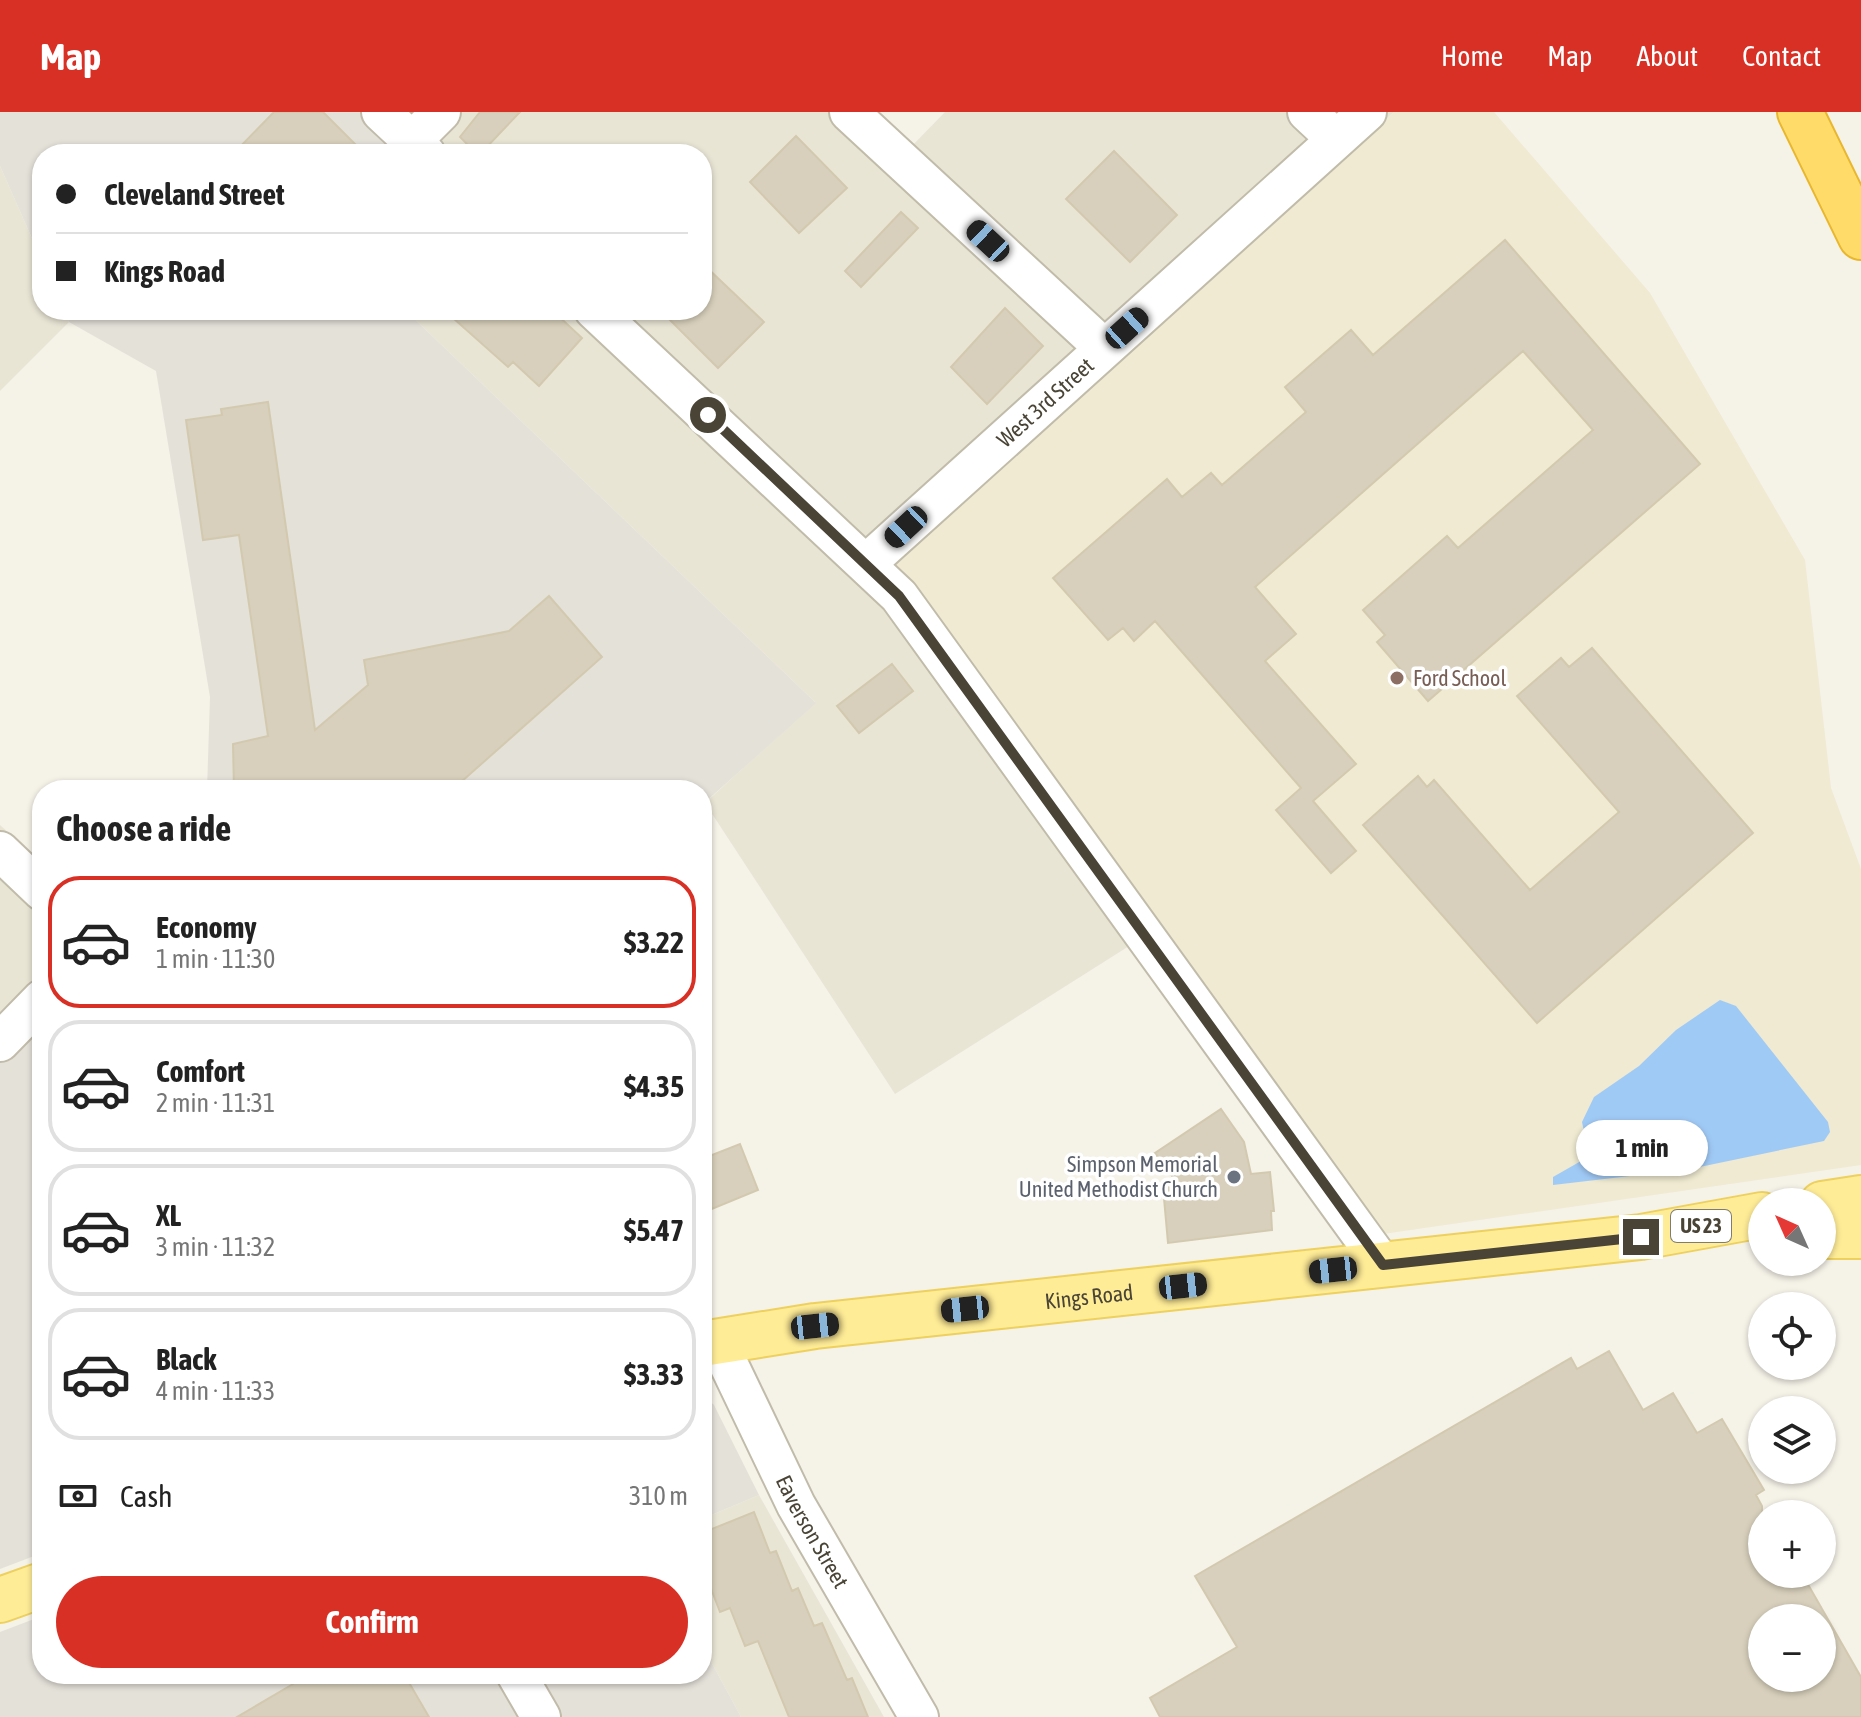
<!DOCTYPE html>
<html lang="en">
<head>
<meta charset="utf-8">
<style>
  :root { --surface:#fff; --page:#f6f6f6; --text:#222; --muted:#767676; --line:#e0e0e0; --accent:#d93025 }
  body { margin:0; font-family:"Asap Condensed",sans-serif; background:var(--page); color:var(--text); height:100vh; display:flex; flex-direction:column; font-size:30px; white-space:nowrap }
  * { box-sizing:border-box; margin:0 }
  p { font-size:26px; color:var(--muted) }
  .icon { flex:none; width:44px; height:44px; fill:none; stroke:currentColor; stroke-width:2; stroke-linecap:round; stroke-linejoin:round }
  .map { position:relative; flex:1; overflow:hidden }
  .drawer { position:absolute; left:32px; top:668px; width:680px; height:904px; display:flex; flex-direction:column; background:var(--surface); border-radius:32px; box-shadow:0 2px 6px #0004 }
  .drawer>* { flex:none }
  .banner { position:absolute; left:32px; top:32px; width:680px; height:176px; border-radius:32px; box-shadow:0 2px 6px #0004; display:grid; align-content:center; height:176px; padding:0 24px; background:var(--surface) }
  .needle { width:52px; rotate:315deg }
  .fabs { position:absolute; left:1748px; top:1076px; display:grid; gap:16px }
  .fabs a { display:grid; place-items:center; width:88px; height:88px; border-radius:50%; background:var(--surface); box-shadow:0 2px 6px #0004; font-size:40px }
  .end { position:absolute; width:36px; height:36px; margin:-18px; border:10px solid #494436; background:#fff; box-shadow:0 0 0 4px #fff }
  .from { border-radius:50% }
  .bubble { position:absolute; height:56px; border-radius:28px; background:var(--surface); box-shadow:0 2px 6px #0004; font-size:26px; font-weight:700; line-height:56px; text-align:center }
  .car { position:absolute; width:24px; height:48px; margin:-24px -12px; border-radius:10px; box-shadow:0 0 6px 2px #0007; background:linear-gradient(#222 24%,#8ab4d8 0 40%,#222 0 76%,#8ab4d8 0 86%,#222 0) }
  .banner b { display:flex; align-items:center; gap:28px; height:76px; font-size:30px }
  .banner b+b { border-top:2px solid var(--line) }
  .banner i { width:20px; height:20px; background:var(--text) }
  ul { padding:0; list-style:none }
  li { display:flex; align-items:center; gap:24px; height:132px; margin:0 16px 12px; padding:0 8px; border:4px solid var(--line); border-radius:32px }
  li div { flex:1 }
  li b { display:block; font-size:30px }
  li em { font-style:normal; font-weight:700 }
  li.current { border-color:var(--accent) }
  li>.icon { width:72px; height:72px; stroke-width:1.5 }
  h2 { padding:0 24px; font-size:36px; line-height:96px }
  .pay { display:flex; align-items:center; gap:20px; height:88px; padding:0 24px; font-size:30px }
  .pay p { margin-inline-start:auto }
  .primary-button { display:flex; gap:16px; margin-top:auto; padding:16px 24px }
  .primary-button a { flex:1; height:92px; border-radius:48px; background:var(--accent); color:#fff; font-size:32px; font-weight:700; line-height:92px; text-align:center }
  header { display:flex; align-items:center; gap:48px; box-sizing:border-box; height:112px; padding:0 40px; background:var(--accent); color:#fff }
  header strong { font-size:38px }
  nav { display:flex; gap:44px; margin-inline-start:auto; font-size:28px }
  .map>svg:first-child { display:block }
</style>
</head>
<body>
<header>
<strong>Map</strong>
<nav><a>Home</a><a>Map</a><a>About</a><a>Contact</a></nav>
</header>
<div class="map">
<svg width="1861" height="1605" viewBox="0 0 1861 1605">
  <rect width="100%" height="100%" fill="#f5f2e8"/>
  <path fill="#e9e5d5" d="M 360,0 L 864,0 L 906,40 L 945,0 L 1394,0 L 932,414 L 1156,817 L 895,982 L 705,691 L 815,590 L 405,198 L 702,198 L 702,42 L 404,42 Z
    M 0,54 L 42,149 L 42,198 L 64,198 L 69,210 L 0,279 Z
    M 0,713 L 42,751 L 42,906 L 0,949 Z
    M 759,1383 L 884,1605 L 741,1605 L 702,1533 L 702,1407 Z"/>
  <path fill="#e4e1d9" d="M 0,0 L 360,0 L 404,42 L 42,42 L 42,149 L 0,54 Z
    M 64,198 L 405,198 L 816,591 L 702,693 L 702,678 L 207,678 L 210,585 L 156,259 L 69,210 Z
    M 42,906 L 42,1441 L 0,1457 L 0,949 Z
    M 702,1282 L 714,1293 L 759,1383 L 702,1407 Z
    M 42,1504 L 42,1562 L 702,1562 L 702,1533 L 741,1605 L 0,1605 L 0,1520 Z"/>
  <path fill="#efead1" d="M 1394,0 L 1494,0 L 1650,181 L 1805,448 L 1831,676 L 1861,757 L 1861,1053 L 1376,1123 L 895,455 L 932,414 Z"/>
  <path fill="#a0caf6" d="M 1720,888 L 1736,894 L 1828,1010 L 1830,1020 L 1824,1029 L 1690,1057 L 1553,1073 L 1553,1065 L 1581,1049 L 1588,1039 L 1582,1010 L 1594,985 L 1639,954 L 1676,918 Z"/>
  <path fill="#d8d0bc" stroke="#d3c9af" stroke-width="2" fill-rule="evenodd" d="M 274,0 L 323,0 L 365,42 L 233,42 Z
    M 480,0 L 520,0 L 484,38 L 481,36 L 476,41 L 460,25 Z
    M 796,24 L 847,76 L 799,121 L 750,70 Z
    M 1114,39 L 1177,103 L 1130,150 L 1066,87 Z
    M 901,100 L 918,116 L 861,175 L 845,159 Z
    M 1505,128 L 1700,352 L 1428,589 L 1377,530 L 1385,523 L 1363,498 L 1447,424 L 1458,436 L 1593,318 L 1523,239 L 1255,475 L 1296,522 L 1265,549 L 1356,652 L 1313,689 L 1356,739 L 1331,761 L 1276,698 L 1301,676 L 1155,509 L 1134,529 L 1123,516 L 1108,528 L 1053,466 L 1167,367 L 1182,385 L 1211,361 L 1222,373 L 1306,300 L 1285,275 L 1351,218 L 1373,243 Z
    M 702,151 L 764,210 L 718,256 L 660,198 L 702,198 Z
    M 1005,196 L 1043,234 L 987,292 L 951,255 Z
    M 444,198 L 552,198 L 582,226 L 539,274 L 513,250 L 508,255 Z
    M 268,290 L 315,618 L 368,573 L 364,548 L 509,519 L 549,484 L 602,545 L 452,678 L 234,678 L 233,632 L 268,624 L 239,423 L 203,428 L 186,308 L 222,303 L 221,297 Z
    M 1592,536 L 1753,721 L 1537,911 L 1363,713 L 1418,664 L 1427,675 L 1434,668 L 1530,778 L 1619,700 L 1517,584 L 1561,546 L 1569,555 Z
    M 892,552 L 913,579 L 859,621 L 837,594 Z
    M 1221,997 L 1244,1030 L 1251,1062 L 1270,1060 L 1274,1099 L 1271,1099 L 1272,1118 L 1168,1131 L 1163,1075 L 1178,1072 L 1155,1041 Z
    M 740,1032 L 758,1078 L 702,1101 L 702,1047 Z
    M 1609,1239 L 1643,1298 L 1673,1281 L 1697,1321 L 1722,1307 L 1764,1378 L 1756,1383 L 1762,1394 L 1762,1462 L 1802,1462 L 1861,1565 L 1861,1605 L 1160,1605 L 1150,1586 L 1237,1535 L 1195,1464 L 1571,1246 L 1577,1257 ZM 1762,1506 L 1822,1506 L 1822,1566 L 1762,1566 Z
    M 754,1400 L 770,1441 L 776,1439 L 792,1479 L 798,1476 L 814,1514 L 822,1511 L 847,1568 L 852,1566 L 868,1605 L 789,1605 L 758,1529 L 745,1534 L 730,1496 L 720,1500 L 702,1453 L 702,1421 Z
    M 287,1562 L 404,1562 L 429,1605 L 237,1605 L 293,1572 Z"/>
  <g fill="none" stroke-linecap="round" stroke-linejoin="round">
    <defs>
      <g id="minor">
        <path d="M 381,0 L 426,42"/>
        <path d="M 849,0 L 1104,236"/>
        <path d="M 1307,0 L 1336,27"/>
        <path d="M 412,29 L 441,0"/>
        <path d="M 594,198 L 899,484 L 1383,1153"/>
        <path id="s1" d="M 867,451 L 1367,0"/>
        <path d="M 0,739 L 42,779"/>
        <path d="M 0,930 L 42,887"/>
        <path id="s2" d="M 717,1228 L 796,1393 L 919,1605"/>
        <path d="M 516,1562 L 541,1605"/>
      </g>
      <g id="major">
        <path d="M 1822,1092 L 1861,1086"/>
        <path d="M 1822,1124 L 1861,1124"/>
        <path id="s3" d="M 702,1232 L 815,1214 L 1641,1125 L 1762,1103"/>
        <path d="M 0,1488 L 42,1473"/>
      </g>
      <path id="highway" d="M 1800,0 L 1861,125"/>
    </defs>
    <use href="#minor" stroke="#c1bcaa" stroke-width="42"/>
    <use href="#major" stroke="#edd05e" stroke-width="48"/>
    <use href="#highway" stroke="#e9b72e" stroke-width="48"/>
    <use href="#minor" stroke="#fff" stroke-width="38"/>
    <use href="#major" stroke="#ffec97" stroke-width="44"/>
    <use href="#highway" stroke="#ffdc69" stroke-width="44"/>
  </g>
  <g fill="none" stroke-linecap="round" stroke-linejoin="round">
    <path stroke="#494436" stroke-width="10" d="M 708,303 L 899,484 L 1383,1153 L 1641,1125"/>
  </g>
  <circle fill="#8d6e63" stroke="#fff" stroke-width="3" cx="1397" cy="566" r="8"/>
  <circle fill="#6b7280" stroke="#fff" stroke-width="3" cx="1234" cy="1065" r="8"/>
  <g text-anchor="middle" stroke-width="7" stroke-linejoin="round" paint-order="stroke">
    <rect fill="#fff" stroke="#807c72" stroke-width="2" x="1671" y="1098" width="60" height="32" rx="6"/>
    <g font-size="20" font-weight="bold" fill="#494436">
      <text x="1701" y="1121">US 23</text>
    </g>
    <g font-size="22" fill="#494436" stroke="#fff">
      <text dy="8" stroke="none"><textPath href="#s1" startOffset="240">West 3rd Street</textPath></text>
      <text dy="8" stroke="none"><textPath href="#s3" startOffset="390">Kings Road</textPath></text>
      <text dy="8" stroke="none"><textPath href="#s2" startOffset="214">Eaverson Street</textPath></text>
    </g>
    <g font-size="22" fill="#785e54" stroke="#fff" text-anchor="start">
      <text x="1413" y="574">Ford School</text>
    </g>
    <g font-size="22" fill="#5b616d" stroke="#fff" text-anchor="end">
      <text x="1218" y="1060">Simpson Memorial<tspan x="1218" dy="25">United Methodist Church</tspan></text>
    </g>
  </g>
</svg>
<div class="fabs">
<a><svg class="needle" viewBox="-14 -14 28 28"><path d="M0-13l5 13h-10z" fill="#e53935"/><path d="M0 13l5-13h-10z" fill="#767676"/></svg></a>
<a><svg class="icon" aria-label="locate" viewBox="0 0 24 24"><circle cx="12" cy="12" r="6"/><path d="M12 2v4M12 18v4M2 12h4M18 12h4"/></svg></a>
<a><svg class="icon" aria-label="layers" viewBox="0 0 24 24"><path d="M12 4l9 5-9 5-9-5zM3 14l9 5 9-5"/></svg></a>
<a>+</a>
<a>−</a>
</div>
<i class="end from" style="left:708px;top:303px"></i>
<i class="end" style="left:1641px;top:1125px"></i>
<div class="bubble" style="left:1576px;top:1008px;width:132px">1 min</div>
<i class="car" style="left:988px;top:129px;rotate:313deg"></i>
<i class="car" style="left:1127px;top:216px;rotate:48deg"></i>
<i class="car" style="left:906px;top:415px;rotate:227deg"></i>
<i class="car" style="left:1333px;top:1158px;rotate:264deg"></i>
<i class="car" style="left:1183px;top:1174px;rotate:84deg"></i>
<i class="car" style="left:965px;top:1197px;rotate:264deg"></i>
<i class="car" style="left:815px;top:1214px;rotate:84deg"></i>
<div class="banner">
<b><i class="from"></i>Cleveland Street</b>
<b><i></i>Kings Road</b>
</div>
<section class="drawer">
<h2>Choose a ride</h2>
<ul>
<li class="current"><svg class="icon" aria-label="car" viewBox="0 0 24 24"><path d="M5 17H2v-5l4-1 3-4h7l3 4 3 1v5h-3M9 17h6M6 11h13"/><circle cx="7" cy="17" r="2"/><circle cx="17" cy="17" r="2"/></svg><div><b>Economy</b><p>1 min · 11:30</p></div><em>$3.22</em></li>
<li><svg class="icon" aria-label="car" viewBox="0 0 24 24"><path d="M5 17H2v-5l4-1 3-4h7l3 4 3 1v5h-3M9 17h6M6 11h13"/><circle cx="7" cy="17" r="2"/><circle cx="17" cy="17" r="2"/></svg><div><b>Comfort</b><p>2 min · 11:31</p></div><em>$4.35</em></li>
<li><svg class="icon" aria-label="car" viewBox="0 0 24 24"><path d="M5 17H2v-5l4-1 3-4h7l3 4 3 1v5h-3M9 17h6M6 11h13"/><circle cx="7" cy="17" r="2"/><circle cx="17" cy="17" r="2"/></svg><div><b>XL</b><p>3 min · 11:32</p></div><em>$5.47</em></li>
<li><svg class="icon" aria-label="car" viewBox="0 0 24 24"><path d="M5 17H2v-5l4-1 3-4h7l3 4 3 1v5h-3M9 17h6M6 11h13"/><circle cx="7" cy="17" r="2"/><circle cx="17" cy="17" r="2"/></svg><div><b>Black</b><p>4 min · 11:33</p></div><em>$3.33</em></li>
</ul>
<div class="pay"><svg class="icon" aria-label="cash" viewBox="0 0 24 24"><path d="M3 7h18v10H3z"/><circle cx="12" cy="12" r="2"/></svg>Cash<p>310 m</p></div>
<div class="primary-button"><a>Confirm</a></div>
</section>
</div>
</body>
</html>
